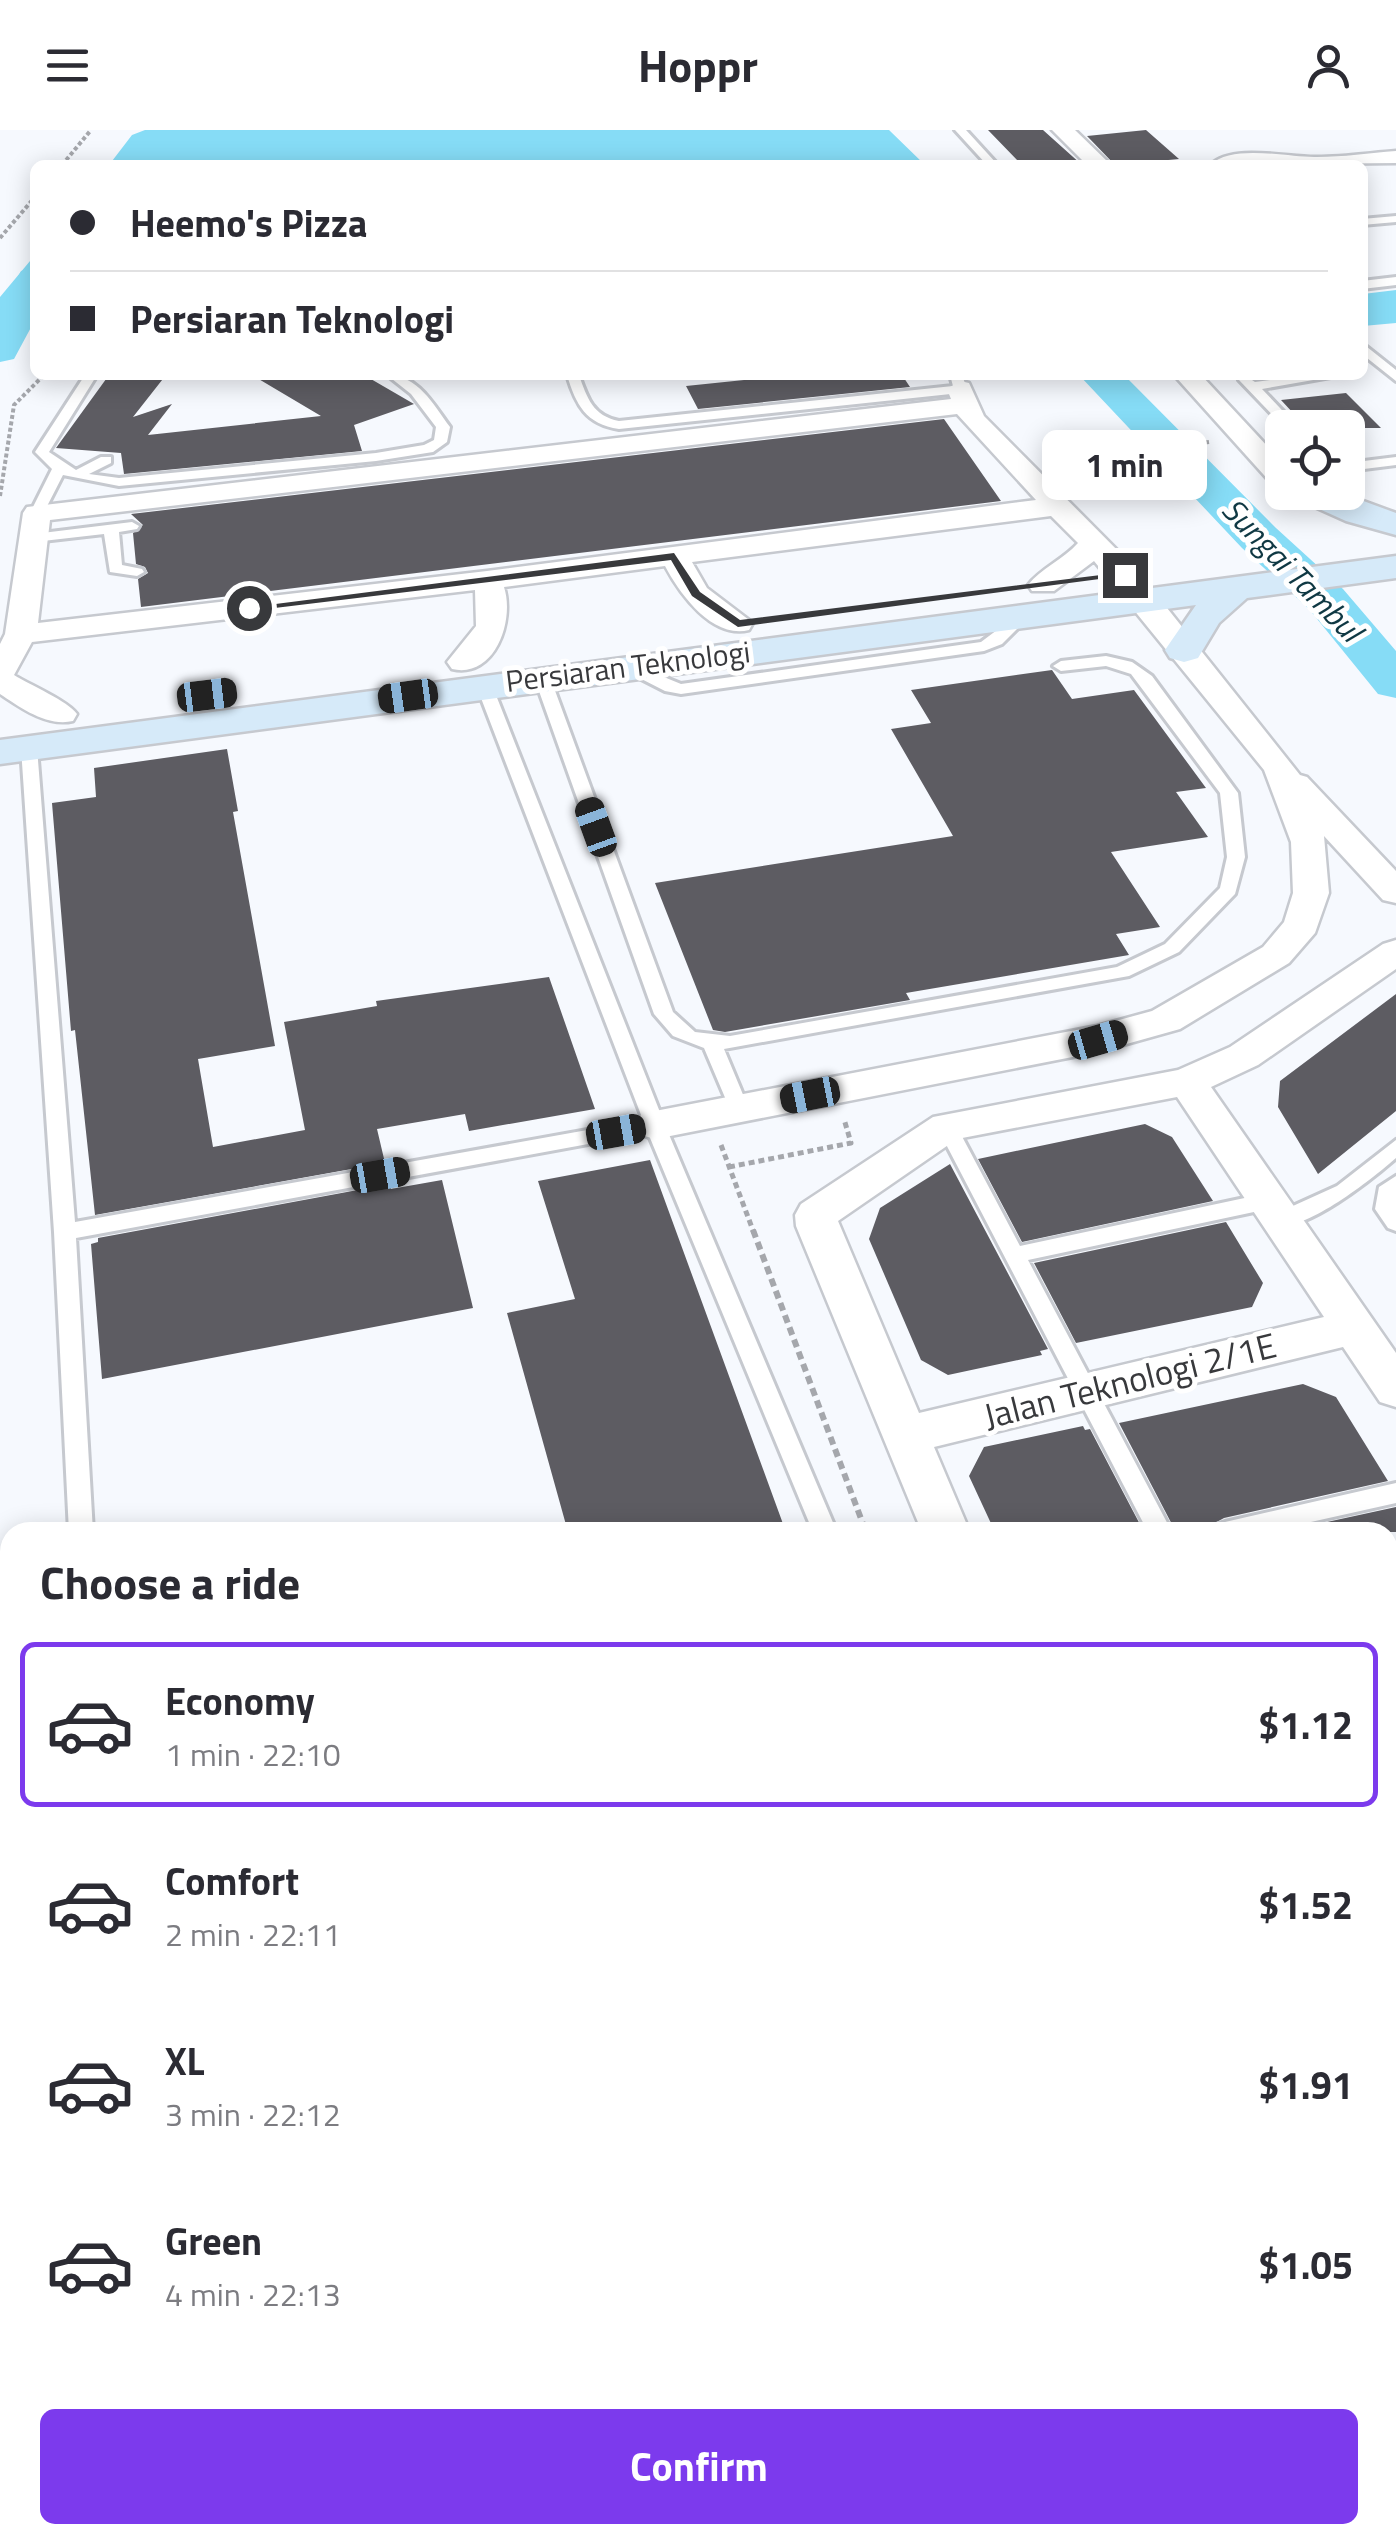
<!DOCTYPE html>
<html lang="en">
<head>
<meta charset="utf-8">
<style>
  :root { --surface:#fff; --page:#f7f7f7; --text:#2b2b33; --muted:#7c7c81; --line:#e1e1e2; --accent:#7c3aed }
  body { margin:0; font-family:"Titillium Web",sans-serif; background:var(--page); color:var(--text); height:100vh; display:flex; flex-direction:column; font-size:38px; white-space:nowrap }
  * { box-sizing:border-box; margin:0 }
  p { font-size:32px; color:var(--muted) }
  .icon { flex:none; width:55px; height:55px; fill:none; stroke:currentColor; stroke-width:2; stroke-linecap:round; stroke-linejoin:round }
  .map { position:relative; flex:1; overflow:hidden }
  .sheet { position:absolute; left:0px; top:1392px; width:1398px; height:1022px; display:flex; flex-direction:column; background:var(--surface); border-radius:30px 30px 0 0; box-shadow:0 5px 25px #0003 }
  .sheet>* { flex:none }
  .hud { position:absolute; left:30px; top:30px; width:1338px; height:220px; border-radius:15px; box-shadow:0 5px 25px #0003; display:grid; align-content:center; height:220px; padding:0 40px; background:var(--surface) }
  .fabs { position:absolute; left:1265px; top:280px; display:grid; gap:20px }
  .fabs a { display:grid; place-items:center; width:100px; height:100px; border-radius:15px; background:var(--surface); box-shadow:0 5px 25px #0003; font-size:50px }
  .end { position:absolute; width:45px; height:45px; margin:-22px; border:12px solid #38393c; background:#fff; box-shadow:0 0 0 5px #fff }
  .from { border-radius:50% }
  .bubble { position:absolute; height:70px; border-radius:15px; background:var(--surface); box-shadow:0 5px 25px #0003; font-size:32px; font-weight:700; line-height:70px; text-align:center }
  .car { position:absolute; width:30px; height:60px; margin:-30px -15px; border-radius:12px; box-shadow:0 0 8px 2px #0007; background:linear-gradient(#222 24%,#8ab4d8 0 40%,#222 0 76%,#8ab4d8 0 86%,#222 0) }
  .hud b { display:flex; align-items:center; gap:35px; height:95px; font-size:38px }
  .hud b+b { border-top:2px solid var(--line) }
  .hud i { width:25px; height:25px; background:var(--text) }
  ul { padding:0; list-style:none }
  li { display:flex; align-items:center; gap:30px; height:165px; margin:0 20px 15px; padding:0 20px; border:5px solid transparent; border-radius:15px }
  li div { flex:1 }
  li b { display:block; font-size:38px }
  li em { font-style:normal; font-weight:700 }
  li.selected { border-color:var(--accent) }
  li>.icon { width:90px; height:90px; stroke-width:1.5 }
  h2 { padding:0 40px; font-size:45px; line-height:120px }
  .cta { display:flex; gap:20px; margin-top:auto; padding:20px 40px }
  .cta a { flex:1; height:115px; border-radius:15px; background:var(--accent); color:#fff; font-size:40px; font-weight:700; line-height:115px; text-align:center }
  header { display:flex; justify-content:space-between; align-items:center; height:130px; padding:0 40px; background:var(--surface); font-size:45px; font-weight:700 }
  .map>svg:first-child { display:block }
</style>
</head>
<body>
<header><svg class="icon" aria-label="menu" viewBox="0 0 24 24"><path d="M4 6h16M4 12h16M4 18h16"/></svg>Hoppr<svg class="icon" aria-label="person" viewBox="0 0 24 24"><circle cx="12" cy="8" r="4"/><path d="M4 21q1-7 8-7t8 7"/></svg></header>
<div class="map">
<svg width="1396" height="2414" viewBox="0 0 1396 2414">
  <rect width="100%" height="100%" fill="#f6f9fe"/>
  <path fill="#86dcf6" d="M 145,0 L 889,0 L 925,35 L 109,35 L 132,5 Z
    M 35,125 L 35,195 L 15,195 L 0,190 L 0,167 Z
    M 1396,160 L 1396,193 L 1363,196 L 1363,164 Z"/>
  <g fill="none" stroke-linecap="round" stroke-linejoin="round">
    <path fill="#86dcf6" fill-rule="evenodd" d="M 35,137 L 35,190 L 14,229 L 0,232 L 0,180 L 21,141 Z
      M 1079,245 L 1124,245 L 1276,398 L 1343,459 L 1396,521 L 1396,568 L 1378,564 L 1309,479 L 1242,418 Z"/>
  </g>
  <path fill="#5d5c62" d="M 988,0 L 1043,0 L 1082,35 L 1022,35 Z
    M 1146,0 L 1179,29 L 1115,35 L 1087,6 Z
    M 109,245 L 166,245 L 133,287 L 172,274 L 148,305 L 321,286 L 252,245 L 364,245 L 414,274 L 354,295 L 362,321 L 124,344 L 121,323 L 56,318 Z
    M 741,245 L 902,245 L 910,257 L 698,279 L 686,256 L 744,250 Z
    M 1346,263 L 1381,298 L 1307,298 L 1281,270 Z
    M 944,289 L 1001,371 L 141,477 L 138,449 L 148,443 L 145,437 L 136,434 L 133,403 L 143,395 L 131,384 Z
    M 1052,540 L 1072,569 L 1134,560 L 1206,658 L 1176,662 L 1208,707 L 1111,722 L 1160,797 L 1116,804 L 1129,825 L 906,863 L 910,870 L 725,902 L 713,900 L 655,753 L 953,706 L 891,599 L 931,593 L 911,560 Z
    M 227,619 L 238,681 L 233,682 L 275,916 L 198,929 L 213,1017 L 305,1000 L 284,892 L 377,876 L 376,871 L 549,847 L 595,979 L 469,1001 L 465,984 L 377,999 L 385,1033 L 95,1085 L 75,900 L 71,901 L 52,673 L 96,667 L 94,638 Z
    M 1396,864 L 1396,981 L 1318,1044 L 1278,977 L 1280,951 Z
    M 1145,994 L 1172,1007 L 1213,1071 L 1022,1112 L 978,1029 Z
    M 650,1030 L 786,1402 L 568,1402 L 507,1183 L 575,1169 L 538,1051 Z
    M 950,1034 L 1048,1219 L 1040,1221 L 1042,1225 L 948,1245 L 921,1230 L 869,1109 L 880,1078 Z
    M 442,1050 L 473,1178 L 102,1249 L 91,1114 L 98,1112 L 98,1108 L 390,1054 L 391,1059 Z
    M 1226,1092 L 1263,1153 L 1252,1177 L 1076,1213 L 1034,1133 Z
    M 1303,1254 L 1336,1267 L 1388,1351 L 1224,1388 L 1213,1394 L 1209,1402 L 1176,1402 L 1119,1293 Z
    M 1083,1296 L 1085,1300 L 1090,1299 L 1144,1402 L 995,1402 L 969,1346 L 984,1317 Z
    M 1396,1377 L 1396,1402 L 1281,1402 Z"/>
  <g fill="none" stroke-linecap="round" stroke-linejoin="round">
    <defs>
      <path id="lane" d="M 955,0 L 966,0 L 998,35 L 987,35 Z
        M 1396,86 L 1396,92 L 1362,95 L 1362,89 Z
        M 1396,147 L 1396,155 L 1362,159 L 1362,151 Z
        M 1362,213 L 1396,240 L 1396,251 L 1362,224 Z
        M 85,245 L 97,245 L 49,322 L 76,340 L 101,327 L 111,327 L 111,333 L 89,344 L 119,348 L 376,323 L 424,315 L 434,310 L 436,297 L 411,264 L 387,245 C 418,245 433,274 450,297 L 447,312 L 433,322 L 376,331 L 119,356 L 63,345 L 42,386 L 32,386 L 30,383 L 52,339 L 35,322 Z
        M 567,245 L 579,245 C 587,268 593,286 619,291 L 953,256 L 950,245 L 962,245 L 967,259 L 960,263 L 619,299 C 586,294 576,275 567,245 Z
        M 1306,245 L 1342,245 L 1262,259 L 1299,298 L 1285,298 L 1239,250 L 1246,246 L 1255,252 Z
        M 1396,327 L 1396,335 L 1348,341 L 1348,333 Z
        M 132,392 L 139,396 L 137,399 L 119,402 L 122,435 L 142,439 L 144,442 L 137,446 L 110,442 L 104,404 L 34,412 L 27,408 L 34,404 Z
        M 1021,482 L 1029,487 L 1002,514 L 984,521 L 681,564 L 665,561 L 618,537 L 632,534 L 681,554 L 981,512 Z
        M 1106,526 L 1132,532 L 1152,546 L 1238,663 L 1245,727 L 1235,764 L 1179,822 L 1129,846 L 724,919 L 749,979 L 739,986 L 732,984 L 704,918 L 673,906 L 654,884 L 534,547 L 536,544 L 550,547 L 673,882 L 695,902 L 730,906 L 1117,837 L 1165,814 L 1220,758 L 1227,727 L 1220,663 L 1131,544 L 1106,536 L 1061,541 L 1053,536 L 1061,531 Z
        M 484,550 L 492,555 L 665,995 L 837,1402 L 813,1402 L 648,1003 L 76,1108 L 93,1402 L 69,1402 L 54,1102 L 21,618 L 29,613 L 37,618 L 75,1092 L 643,990 L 476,555 Z
        M 947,990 L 957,997 L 1020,1116 L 1268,1063 L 1279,1071 L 1268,1079 L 1028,1130 L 1172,1402 L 1148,1402 L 937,997 Z
        M 1396,1010 L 1396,1028 C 1373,1048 1304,1104 1273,1095 L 1270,1090 L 1273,1085 L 1337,1056 Z
        M 1396,1046 L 1396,1101 L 1388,1098 L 1375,1079 L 1379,1057 Z
        M 1396,1353 L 1396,1373 L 1266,1402 L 1213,1402 L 1216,1395 L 1225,1392 Z
        M 0,1566 L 10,1570 L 10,1712 L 3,1715 L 0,1713 Z
        M 389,2405 L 423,2405 L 423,2414 L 389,2414 Z
        M 629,2405 L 663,2405 L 661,2414 L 627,2414 Z
        M 1041,2405 L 1075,2405 L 1073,2414 L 1039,2414 Z"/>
      <path id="street" d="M 1052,0 L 1075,0 L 1111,35 L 1087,35 Z
        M 1396,21 L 1396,33 L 1210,35 C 1233,13 1289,28 1317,27 C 1343,27 1370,23 1396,21 Z
        M 1174,245 L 1201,245 L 1282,332 L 1282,356 L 1272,354 Z
        M 960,251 L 969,253 L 984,286 L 1136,439 L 1300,645 L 1307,647 L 1396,741 L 1396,773 L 1383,770 L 1324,706 L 1329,763 L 1315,803 L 1289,833 L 1180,899 L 1098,922 L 655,1009 L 641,1005 L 635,995 L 641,985 L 655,981 L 1097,896 L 1152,881 L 1263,817 L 1284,792 L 1293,763 L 1291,712 L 1264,640 L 1094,431 L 1054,461 L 1032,461 L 1028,455 C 1041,438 1063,430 1078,413 L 1051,386 L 692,432 L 707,458 L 753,493 L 749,500 C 712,509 680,464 665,436 L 504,457 C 515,490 495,549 452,539 L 447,532 L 476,496 L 475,460 L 32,512 L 14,545 C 30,555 68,571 77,584 L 73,591 C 47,597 21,578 0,564 L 0,514 L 5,504 L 23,383 L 27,377 L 951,269 L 947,259 ZM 957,284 L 1036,370 L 487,441 L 38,493 L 50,390 Z
        M 1396,810 L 1396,839 L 1258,935 L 1211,957 L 1396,1223 L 1396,1277 L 1380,1272 L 1343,1217 L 934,1317 L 970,1402 L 922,1402 L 796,1096 L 795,1085 L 801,1074 L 933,987 L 1178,940 L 1230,917 L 1383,814 ZM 1177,967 L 1324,1187 L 919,1283 L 838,1091 L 957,1009 Z
        M 1388,1590 L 1396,1591 L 1396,1639 L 1388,1637 Z
        M 1388,1685 L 1396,1686 L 1396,1736 L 1388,1735 Z
        M 10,1742 L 10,1795 L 0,1798 L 0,1745 Z"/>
      <path id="secondary" d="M 1292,362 L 1339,362 L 1396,383 L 1396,405 L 1346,391 L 1297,369 Z
        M 1396,426 L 1396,448 L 1247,468 L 1219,493 L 1198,528 L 1184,532 L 1170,528 L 1165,520 L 1196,475 L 0,634 L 0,610 Z"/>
      <path id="primary" d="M 1388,1849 L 1396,1849 L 1396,1919 L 1388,1919 Z
        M 10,1910 L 10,1982 L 0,1983 L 0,1911 Z
        M 1388,1956 L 1396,1957 L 1396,2031 L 1388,2030 Z
        M 10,2051 L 10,2127 L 0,2129 L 0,2053 Z
        M 1388,2090 L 1396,2094 L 1396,2173 L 1388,2169 Z"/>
    </defs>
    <use href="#lane" stroke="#c6c9cf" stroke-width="6"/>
    <use href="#street" stroke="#c6c9cf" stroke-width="5"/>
    <use href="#secondary" stroke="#c6c9cf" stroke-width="5"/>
    <use href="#primary" stroke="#d7d7d8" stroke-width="5"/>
    <path stroke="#a5a7ac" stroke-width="4" stroke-dasharray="4 2.5" stroke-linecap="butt" d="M 62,35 L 91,0
      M 0,108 L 35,67
      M 1057,332 L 1209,312
      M 0,366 L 14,275 L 44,245"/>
    <path stroke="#a5a7ac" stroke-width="5" stroke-dasharray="6 4" stroke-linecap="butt" d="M 721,1015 L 754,1103
      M 729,1037 L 851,1013 L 844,989"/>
    <path stroke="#a5a7ac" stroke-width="6" stroke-dasharray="8 5" stroke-linecap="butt" d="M 753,1100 L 866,1402"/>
    <use href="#lane" fill="#fff" fill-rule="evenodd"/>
    <use href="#street" fill="#fff" fill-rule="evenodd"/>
    <use href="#secondary" fill="#d6eaf9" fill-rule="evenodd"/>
    <use href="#primary" fill="#add5f4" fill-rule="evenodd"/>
    <path stroke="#7d7f82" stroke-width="10" stroke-dasharray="28 14" stroke-linecap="butt" d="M 1388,1807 L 1396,1809
      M 1388,1835 L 1396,1837
      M 0,1845 L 10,1842
      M 0,1877 L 10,1874"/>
  </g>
  <path fill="#38393c" d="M 674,423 L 700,462 L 740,490 L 1125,442 L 1130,445 L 738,497 L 692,466 L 671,430 L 249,481 L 244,478 Z"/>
  <g text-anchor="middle" stroke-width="10" stroke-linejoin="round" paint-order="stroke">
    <g font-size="30" fill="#38393c" stroke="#fff">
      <text transform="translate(628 537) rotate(-7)" y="10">Persiaran Teknologi</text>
    </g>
    <g font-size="32" font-style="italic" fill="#0f3843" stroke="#fff">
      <text transform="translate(1292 440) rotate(46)" y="11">Sungai Tambul</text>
    </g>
    <g font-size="35" fill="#38393c" stroke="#fff">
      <text transform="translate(1130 1251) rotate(-14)" y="12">Jalan Teknologi 2/1E</text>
    </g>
  </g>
</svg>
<div class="fabs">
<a><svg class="icon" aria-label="locate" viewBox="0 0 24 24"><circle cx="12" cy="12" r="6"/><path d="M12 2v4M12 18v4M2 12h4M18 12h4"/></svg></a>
</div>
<i class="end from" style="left:249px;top:478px"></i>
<i class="end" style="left:1125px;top:445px"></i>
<div class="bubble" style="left:1042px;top:300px;width:165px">1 min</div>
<i class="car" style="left:207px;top:565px;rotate:83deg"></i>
<i class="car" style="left:408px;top:566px;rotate:262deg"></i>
<i class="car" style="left:596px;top:697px;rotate:340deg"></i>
<i class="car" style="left:1098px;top:910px;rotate:74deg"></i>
<i class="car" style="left:810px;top:965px;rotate:259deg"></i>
<i class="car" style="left:616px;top:1002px;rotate:80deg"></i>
<i class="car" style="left:380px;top:1045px;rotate:80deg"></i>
<div class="hud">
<b><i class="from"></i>Heemo's Pizza</b>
<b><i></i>Persiaran Teknologi</b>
</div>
<section class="sheet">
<h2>Choose a ride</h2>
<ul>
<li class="selected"><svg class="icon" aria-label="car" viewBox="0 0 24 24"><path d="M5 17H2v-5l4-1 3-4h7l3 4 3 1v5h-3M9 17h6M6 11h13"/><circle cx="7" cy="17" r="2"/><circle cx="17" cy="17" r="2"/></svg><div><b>Economy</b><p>1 min · 22:10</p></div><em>$1.12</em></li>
<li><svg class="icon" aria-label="car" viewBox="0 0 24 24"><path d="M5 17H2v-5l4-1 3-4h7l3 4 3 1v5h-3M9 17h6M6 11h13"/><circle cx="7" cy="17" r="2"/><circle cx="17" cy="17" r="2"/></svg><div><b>Comfort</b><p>2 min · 22:11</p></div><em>$1.52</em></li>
<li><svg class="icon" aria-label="car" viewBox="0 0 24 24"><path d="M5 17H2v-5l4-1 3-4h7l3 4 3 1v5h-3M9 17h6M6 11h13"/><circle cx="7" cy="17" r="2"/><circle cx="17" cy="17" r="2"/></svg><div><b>XL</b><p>3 min · 22:12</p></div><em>$1.91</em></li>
<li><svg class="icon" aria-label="car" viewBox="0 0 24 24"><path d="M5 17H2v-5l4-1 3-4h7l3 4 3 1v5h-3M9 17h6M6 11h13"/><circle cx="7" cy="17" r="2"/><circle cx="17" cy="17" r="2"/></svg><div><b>Green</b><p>4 min · 22:13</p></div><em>$1.05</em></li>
</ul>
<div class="cta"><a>Confirm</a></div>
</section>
</div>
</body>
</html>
